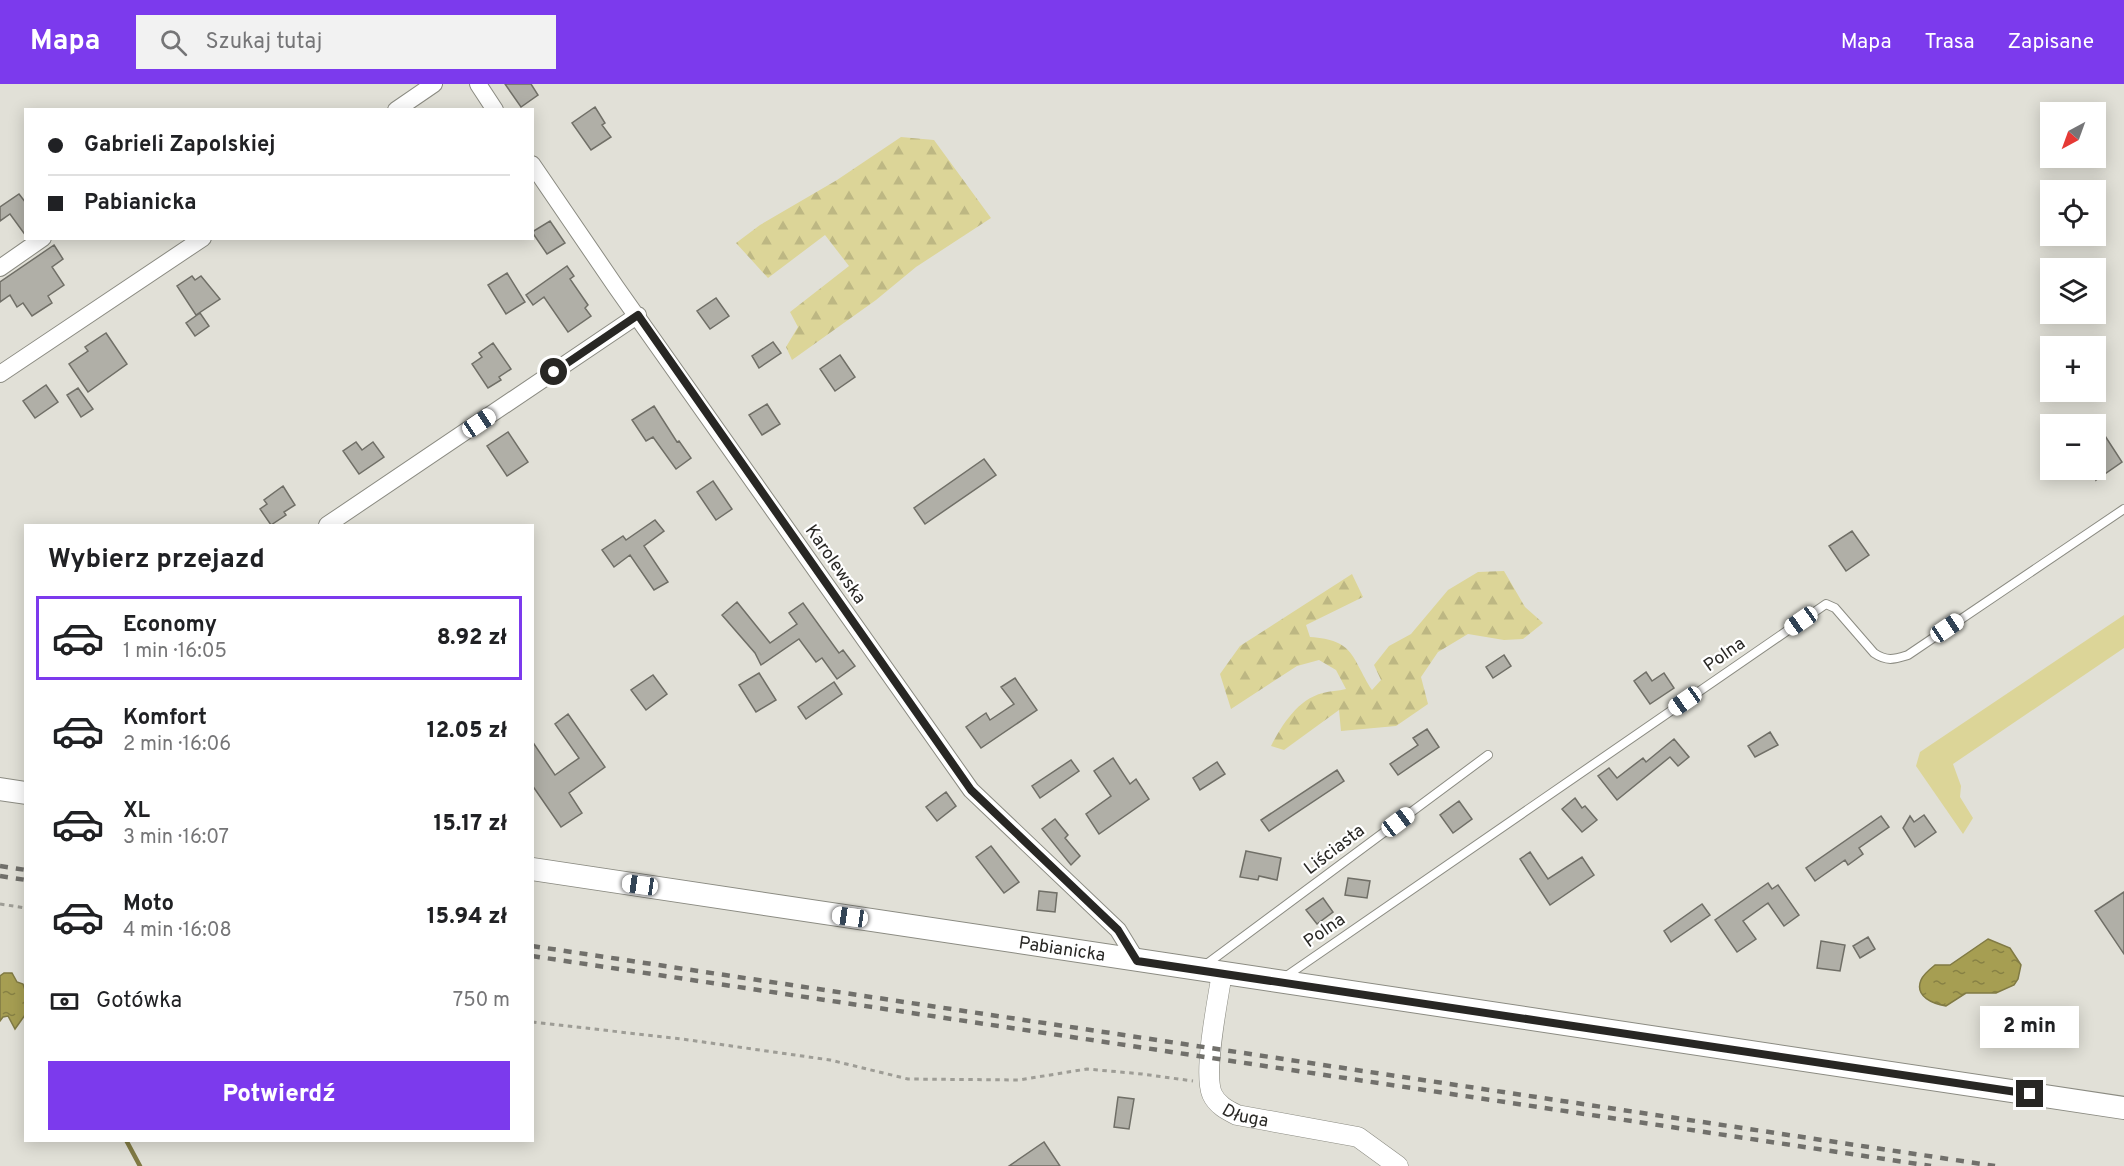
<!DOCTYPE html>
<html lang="pl">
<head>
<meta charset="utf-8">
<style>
  :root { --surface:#fff; --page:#f2f2f2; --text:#202124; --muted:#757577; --line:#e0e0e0; --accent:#7c3aed }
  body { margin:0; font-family:Overpass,sans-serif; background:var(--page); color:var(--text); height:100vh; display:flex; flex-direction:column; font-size:22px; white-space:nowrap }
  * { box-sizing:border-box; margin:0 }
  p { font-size:20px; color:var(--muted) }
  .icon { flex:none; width:33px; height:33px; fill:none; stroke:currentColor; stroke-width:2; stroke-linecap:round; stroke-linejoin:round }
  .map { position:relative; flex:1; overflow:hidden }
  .drawer { position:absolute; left:24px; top:440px; width:510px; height:618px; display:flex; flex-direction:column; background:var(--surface); border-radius:0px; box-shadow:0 3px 15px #0003 }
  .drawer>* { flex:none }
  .guide { position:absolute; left:24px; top:24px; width:510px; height:132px; border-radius:0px; box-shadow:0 3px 15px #0003; display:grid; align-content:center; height:132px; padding:0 24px; background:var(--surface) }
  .needle { width:39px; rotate:221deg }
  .tools { position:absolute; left:2040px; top:18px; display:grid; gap:12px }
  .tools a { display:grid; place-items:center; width:66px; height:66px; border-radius:0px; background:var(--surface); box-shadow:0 3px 15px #0003; font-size:30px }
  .end { position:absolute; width:27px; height:27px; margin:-14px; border:8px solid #282724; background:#fff; box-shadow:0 0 0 3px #fff }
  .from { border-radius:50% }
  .bubble { position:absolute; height:42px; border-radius:0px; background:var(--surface); box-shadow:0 3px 15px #0003; font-size:20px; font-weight:800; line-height:42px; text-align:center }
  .car { position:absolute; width:18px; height:36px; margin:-18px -9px; border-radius:8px; box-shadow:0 0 4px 2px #0007; background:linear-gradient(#fff 24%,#345 0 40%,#fff 0 76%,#345 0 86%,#fff 0) }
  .guide b { display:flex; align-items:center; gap:21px; height:57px; font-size:22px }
  .guide b+b { border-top:2px solid var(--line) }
  .guide i { width:15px; height:15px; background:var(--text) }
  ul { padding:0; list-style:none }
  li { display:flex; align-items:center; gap:18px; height:84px; margin:0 12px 9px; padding:0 12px; border:3px solid transparent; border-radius:0px }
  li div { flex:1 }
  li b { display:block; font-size:22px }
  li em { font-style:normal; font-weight:800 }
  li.selected { border-color:var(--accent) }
  li>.icon { width:54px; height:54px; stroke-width:1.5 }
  h2 { padding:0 24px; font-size:27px; line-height:72px }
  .pay { display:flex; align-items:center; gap:15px; height:66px; padding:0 24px; font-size:22px }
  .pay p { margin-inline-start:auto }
  .action { display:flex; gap:12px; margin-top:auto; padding:12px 24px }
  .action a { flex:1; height:69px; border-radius:0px; background:var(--accent); color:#fff; font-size:24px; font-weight:800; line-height:69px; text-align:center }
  header { display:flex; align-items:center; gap:36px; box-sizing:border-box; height:84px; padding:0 30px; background:var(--accent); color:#fff }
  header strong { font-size:28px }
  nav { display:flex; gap:33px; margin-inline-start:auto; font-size:21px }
  .search { width:420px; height:54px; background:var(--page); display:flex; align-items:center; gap:15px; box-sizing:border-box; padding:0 21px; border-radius:0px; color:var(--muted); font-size:22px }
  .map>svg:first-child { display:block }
</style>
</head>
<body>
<header>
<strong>Mapa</strong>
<div class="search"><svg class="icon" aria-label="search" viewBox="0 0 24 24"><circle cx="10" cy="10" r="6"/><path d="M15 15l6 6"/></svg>Szukaj tutaj</div>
<nav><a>Mapa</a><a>Trasa</a><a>Zapisane</a></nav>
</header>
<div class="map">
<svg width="2124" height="1082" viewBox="0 0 2124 1082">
  <defs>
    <pattern id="forest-firs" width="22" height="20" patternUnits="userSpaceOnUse" patternTransform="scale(1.5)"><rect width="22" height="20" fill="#dcd598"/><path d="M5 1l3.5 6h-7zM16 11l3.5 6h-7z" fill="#bdb783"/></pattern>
    <pattern id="water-ripples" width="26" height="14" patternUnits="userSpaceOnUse" patternTransform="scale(1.5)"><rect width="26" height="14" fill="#a69e52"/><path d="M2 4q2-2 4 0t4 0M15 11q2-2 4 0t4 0" fill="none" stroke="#878144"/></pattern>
  </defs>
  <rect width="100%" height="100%" fill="#e1e0d7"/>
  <path fill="#dcd598" d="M 2124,531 L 2124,564 L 1953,680 L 1961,702 L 1960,713 L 1973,734 L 1963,750 L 1916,682 L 1920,668 Z"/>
  <path fill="url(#forest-firs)" d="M 901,53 L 934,56 L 991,134 L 916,183 L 876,216 L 792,276 L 786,263 L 798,243 L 790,228 L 849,182 L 825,151 L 768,194 L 736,159 L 760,141 L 837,96 Z
    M 1504,487 L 1525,523 L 1543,539 L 1523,555 L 1504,556 L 1468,550 L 1438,568 L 1421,593 L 1428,620 L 1396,642 L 1341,647 L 1339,626 L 1284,666 L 1271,662 C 1282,641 1298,615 1323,609 C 1330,607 1338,607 1346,605 L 1336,586 L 1319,576 L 1297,582 L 1231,625 L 1220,590 L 1240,562 L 1352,490 L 1363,513 L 1306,541 L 1310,553 C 1355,556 1351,573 1372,606 L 1381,596 L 1374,581 L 1389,562 L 1411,550 L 1448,506 L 1478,488 Z"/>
  <path fill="url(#water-ripples)" stroke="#807a44" stroke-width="1.5" d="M 1988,855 L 2010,864 L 2021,881 L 2018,895 L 2014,901 L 1996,909 L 1966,909 L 1946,922 C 1934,920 1914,913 1921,896 C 1923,891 1930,885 1935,881 L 1950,881 Z
    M 4,889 L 12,889 L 17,898 L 23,900 L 25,906 L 25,931 L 15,945 L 8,932 L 3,933 L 0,937 L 0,892 Z"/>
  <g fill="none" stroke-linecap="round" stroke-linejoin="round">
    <path stroke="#807a44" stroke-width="4.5" d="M 126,1056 L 140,1082"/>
  </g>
  <path fill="#b0afa7" stroke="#706f67" stroke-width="1.5" d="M 505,0 L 531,0 L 538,11 L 521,23 Z
    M 595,23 L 605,39 L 602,41 L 611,53 L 591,66 L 572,39 Z
    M 19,110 L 26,119 L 26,152 L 10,130 L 0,137 L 0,123 Z
    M 550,137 L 565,159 L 547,170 L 532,148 Z
    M 54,161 L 63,175 L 52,183 L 64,201 L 48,212 L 52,219 L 32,232 L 23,219 L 17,223 L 10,211 L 0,218 L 0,198 Z
    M 567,182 L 574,192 L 570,195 L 588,221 L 585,224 L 591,232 L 568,248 L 544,213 L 533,221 L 526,211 Z
    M 507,189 L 525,218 L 506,230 L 488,201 Z
    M 192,192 L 195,196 L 201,192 L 220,215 L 196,231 L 177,202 Z
    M 716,214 L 729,232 L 710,245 L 697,227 Z
    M 200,229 L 209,242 L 195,252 L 186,239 Z
    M 106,249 L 127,280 L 88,308 L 69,280 L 88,267 L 85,263 Z
    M 773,258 L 781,269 L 759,284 L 752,272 Z
    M 493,259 L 511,285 L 499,293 L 501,296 L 488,304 L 472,280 L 482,273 L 479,269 Z
    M 840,271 L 855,293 L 835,307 L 820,285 Z
    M 46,301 L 58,318 L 35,334 L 23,317 Z
    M 78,304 L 93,325 L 81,333 L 67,311 Z
    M 767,320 L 780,340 L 762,351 L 749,331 Z
    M 654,322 L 677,358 L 679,357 L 691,374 L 676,385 L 653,353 L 646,357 L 632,336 Z
    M 2096,338 L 2122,378 L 2096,396 Z
    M 508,348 L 528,378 L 507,392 L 487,362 Z
    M 356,358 L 362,366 L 373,358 L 384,373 L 359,390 L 343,367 Z
    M 984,375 L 996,391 L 925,440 L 914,424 Z
    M 713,397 L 732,425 L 716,436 L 697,408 Z
    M 283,402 L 295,421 L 284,428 L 286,431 L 271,441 L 260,425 L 267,420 L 264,416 Z
    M 655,436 L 664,447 L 644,462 L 668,498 L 654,506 L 630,471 L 614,483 L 602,466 L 623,452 L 626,456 Z
    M 1852,447 L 1869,471 L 1846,487 L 1829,462 Z
    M 737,518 L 770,559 L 797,540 L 789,529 L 803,519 L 839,569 L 843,566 L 855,582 L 837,595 L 822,574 L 816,578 L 799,555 L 761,581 L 755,569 L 722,531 Z
    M 1504,571 L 1511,582 L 1493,594 L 1486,583 Z
    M 1646,588 L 1652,597 L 1664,589 L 1674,604 L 1650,620 L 1634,597 Z
    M 759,589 L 776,616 L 756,628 L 739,601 Z
    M 653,591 L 667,610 L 646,626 L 631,606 Z
    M 1015,594 L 1037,626 L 981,664 L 966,643 L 986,629 L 990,636 L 1014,620 L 1001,603 Z
    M 834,598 L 842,610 L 806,635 L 798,623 Z
    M 568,630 L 605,683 L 569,709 L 582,729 L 561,743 L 532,701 L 532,657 L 555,691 L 579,674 L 555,640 Z
    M 1427,645 L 1439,663 L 1398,691 L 1390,680 L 1418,661 L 1413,654 Z
    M 1770,648 L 1778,661 L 1755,673 L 1748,662 Z
    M 1674,655 L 1689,673 L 1678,682 L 1670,673 L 1617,716 L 1598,692 L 1609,684 L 1617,694 L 1643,674 L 1646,678 Z
    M 1113,674 L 1130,700 L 1136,695 L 1149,715 L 1099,750 L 1086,730 L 1111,712 L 1094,687 Z
    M 1071,676 L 1079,687 L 1040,714 L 1032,702 Z
    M 1217,678 L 1225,690 L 1200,706 L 1193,694 Z
    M 1337,686 L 1344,697 L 1269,747 L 1261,736 Z
    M 946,708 L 956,722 L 937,737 L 926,723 Z
    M 1575,714 L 1582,724 L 1585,722 L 1597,736 L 1582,748 L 1562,725 Z
    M 1459,717 L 1472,735 L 1453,749 L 1440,731 Z
    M 1924,731 L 1936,748 L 1915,763 L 1903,744 L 1910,732 L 1914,738 Z
    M 1881,732 L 1889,743 L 1859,764 L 1863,770 L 1848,781 L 1845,776 L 1815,797 L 1806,784 Z
    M 1055,735 L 1068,751 L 1065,754 L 1080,772 L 1071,781 L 1042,745 Z
    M 991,762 L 1019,798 L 1004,809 L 976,773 Z
    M 1246,767 L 1281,774 L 1277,796 L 1259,792 L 1258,796 L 1240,793 Z
    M 1530,768 L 1548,795 L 1582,773 L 1594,791 L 1550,821 L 1520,775 Z
    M 1348,794 L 1370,797 L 1367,814 L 1345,811 Z
    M 1768,799 L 1772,805 L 1778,801 L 1799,831 L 1784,842 L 1768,819 L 1743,837 L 1756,855 L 1737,868 L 1715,836 Z
    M 1039,807 L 1057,809 L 1055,828 L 1037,826 Z
    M 2124,808 L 2124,870 L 2095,827 Z
    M 1323,814 L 1333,828 L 1317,840 L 1306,826 Z
    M 1702,820 L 1710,831 L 1671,858 L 1664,847 Z
    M 1868,853 L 1875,865 L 1860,874 L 1853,862 Z
    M 1821,857 L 1845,861 L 1840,887 L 1817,884 Z
    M 1118,1013 L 1134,1015 L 1129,1045 L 1114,1043 Z
    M 1044,1058 L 1060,1082 L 1009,1082 Z"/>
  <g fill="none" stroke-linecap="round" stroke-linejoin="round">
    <defs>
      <path id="service" d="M 1204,882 L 1488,671
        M 1285,893 L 1826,520 L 1835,524 L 1874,569 C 1887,578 1895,575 1908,571 L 2124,425"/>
      <path id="minor" d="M 478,0 L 495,26
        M 396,26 L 434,0
        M 532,80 L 616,203 L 971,706 L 1118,846 L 1137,877
        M 0,184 L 43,154
        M 0,290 L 203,154
        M 327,441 L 638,231"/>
      <g id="tertiary">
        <path id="s1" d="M 1222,889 C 1218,915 1203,988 1212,1010 C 1217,1021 1227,1026 1237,1031 L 1358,1053 L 1398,1082"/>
      </g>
      <g id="secondary">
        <path d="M 0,705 L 26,709"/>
        <path id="s2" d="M 532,785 L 2124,1024"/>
      </g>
    </defs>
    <use href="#service" stroke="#8b8b82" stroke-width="10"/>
    <use href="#minor" stroke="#8b8b82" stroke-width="18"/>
    <use href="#tertiary" stroke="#8b8b82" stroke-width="21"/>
    <use href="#secondary" stroke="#8b8b82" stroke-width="24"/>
    <path stroke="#9e9d96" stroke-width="3" stroke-dasharray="4.5 4.5" stroke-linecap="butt" d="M 0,820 L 26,824
      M 532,938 L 682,955 L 830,976 L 908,995 L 1019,996 L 1087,985 L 1142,990 L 1193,997"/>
    <use href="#service" stroke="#fff" stroke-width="8"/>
    <use href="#minor" stroke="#fff" stroke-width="16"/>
    <use href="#tertiary" stroke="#fff" stroke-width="20"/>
    <use href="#secondary" stroke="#fff" stroke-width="22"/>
    <path stroke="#71706b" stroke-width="4.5" stroke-dasharray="8 8" stroke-linecap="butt" d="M 0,782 L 26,786
      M 0,792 L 26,796
      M 532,862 L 1995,1082
      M 532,872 L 1931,1082"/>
  </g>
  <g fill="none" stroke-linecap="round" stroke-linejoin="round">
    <path stroke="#282724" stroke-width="8" d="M 554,288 L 638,231 L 971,706 L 1118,846 L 1137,877 L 2030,1010"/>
  </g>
  <g text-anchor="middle" stroke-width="4.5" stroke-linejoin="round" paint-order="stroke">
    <g font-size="18" fill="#282724" stroke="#fff">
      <text transform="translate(836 480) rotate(55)" y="6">Karolewska</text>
      <text transform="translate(1724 570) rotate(-35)" y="6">Polna</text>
      <text transform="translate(1334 765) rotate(-37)" y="6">Liściasta</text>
      <text transform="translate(1324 846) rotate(-35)" y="6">Polna</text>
      <text dy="6" stroke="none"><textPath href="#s2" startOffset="536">Pabianicka</textPath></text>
      <text dy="6" stroke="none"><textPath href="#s1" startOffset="164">Długa</textPath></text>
    </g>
  </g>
</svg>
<div class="tools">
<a><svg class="needle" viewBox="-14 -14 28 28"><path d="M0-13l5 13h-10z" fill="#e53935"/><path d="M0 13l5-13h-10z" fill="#757577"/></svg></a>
<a><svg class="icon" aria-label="locate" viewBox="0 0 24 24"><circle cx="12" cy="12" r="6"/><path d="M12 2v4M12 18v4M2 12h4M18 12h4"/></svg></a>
<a><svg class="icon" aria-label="layers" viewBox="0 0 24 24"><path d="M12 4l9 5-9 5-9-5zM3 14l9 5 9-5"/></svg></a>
<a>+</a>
<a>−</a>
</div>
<i class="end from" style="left:554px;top:288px"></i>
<i class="end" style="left:2030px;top:1010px"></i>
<div class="bubble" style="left:1980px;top:922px;width:99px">2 min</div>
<i class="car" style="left:479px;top:339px;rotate:56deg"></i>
<i class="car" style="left:1801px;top:537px;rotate:235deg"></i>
<i class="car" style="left:1947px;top:544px;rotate:56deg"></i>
<i class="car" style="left:1685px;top:617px;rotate:235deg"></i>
<i class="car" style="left:1398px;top:738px;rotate:53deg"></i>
<i class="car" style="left:640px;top:801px;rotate:278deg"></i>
<i class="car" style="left:850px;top:833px;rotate:278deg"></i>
<div class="guide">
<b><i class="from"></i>Gabrieli Zapolskiej</b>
<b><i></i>Pabianicka</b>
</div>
<section class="drawer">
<h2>Wybierz przejazd</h2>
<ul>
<li class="selected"><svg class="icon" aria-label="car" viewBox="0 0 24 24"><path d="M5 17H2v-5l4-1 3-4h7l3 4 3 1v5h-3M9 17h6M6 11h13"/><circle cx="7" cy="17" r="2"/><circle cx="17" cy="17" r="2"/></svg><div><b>Economy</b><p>1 min · 16:05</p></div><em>8.92 zł</em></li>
<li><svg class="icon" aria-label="car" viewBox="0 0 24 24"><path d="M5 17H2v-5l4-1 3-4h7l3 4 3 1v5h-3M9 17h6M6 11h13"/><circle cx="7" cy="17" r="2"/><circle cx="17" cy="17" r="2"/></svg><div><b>Komfort</b><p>2 min · 16:06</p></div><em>12.05 zł</em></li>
<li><svg class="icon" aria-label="car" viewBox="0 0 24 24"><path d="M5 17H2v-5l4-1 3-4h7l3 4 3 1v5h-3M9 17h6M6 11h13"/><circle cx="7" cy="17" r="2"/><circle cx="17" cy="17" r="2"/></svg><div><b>XL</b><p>3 min · 16:07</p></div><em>15.17 zł</em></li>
<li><svg class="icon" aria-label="car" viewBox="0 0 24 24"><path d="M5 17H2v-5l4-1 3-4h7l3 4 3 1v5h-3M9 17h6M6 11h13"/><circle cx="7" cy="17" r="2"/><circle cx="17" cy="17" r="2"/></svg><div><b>Moto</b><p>4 min · 16:08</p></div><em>15.94 zł</em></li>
</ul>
<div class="pay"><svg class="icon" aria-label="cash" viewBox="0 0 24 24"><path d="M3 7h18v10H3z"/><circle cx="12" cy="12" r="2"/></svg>Gotówka<p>750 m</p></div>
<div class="action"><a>Potwierdź</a></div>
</section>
</div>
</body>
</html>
